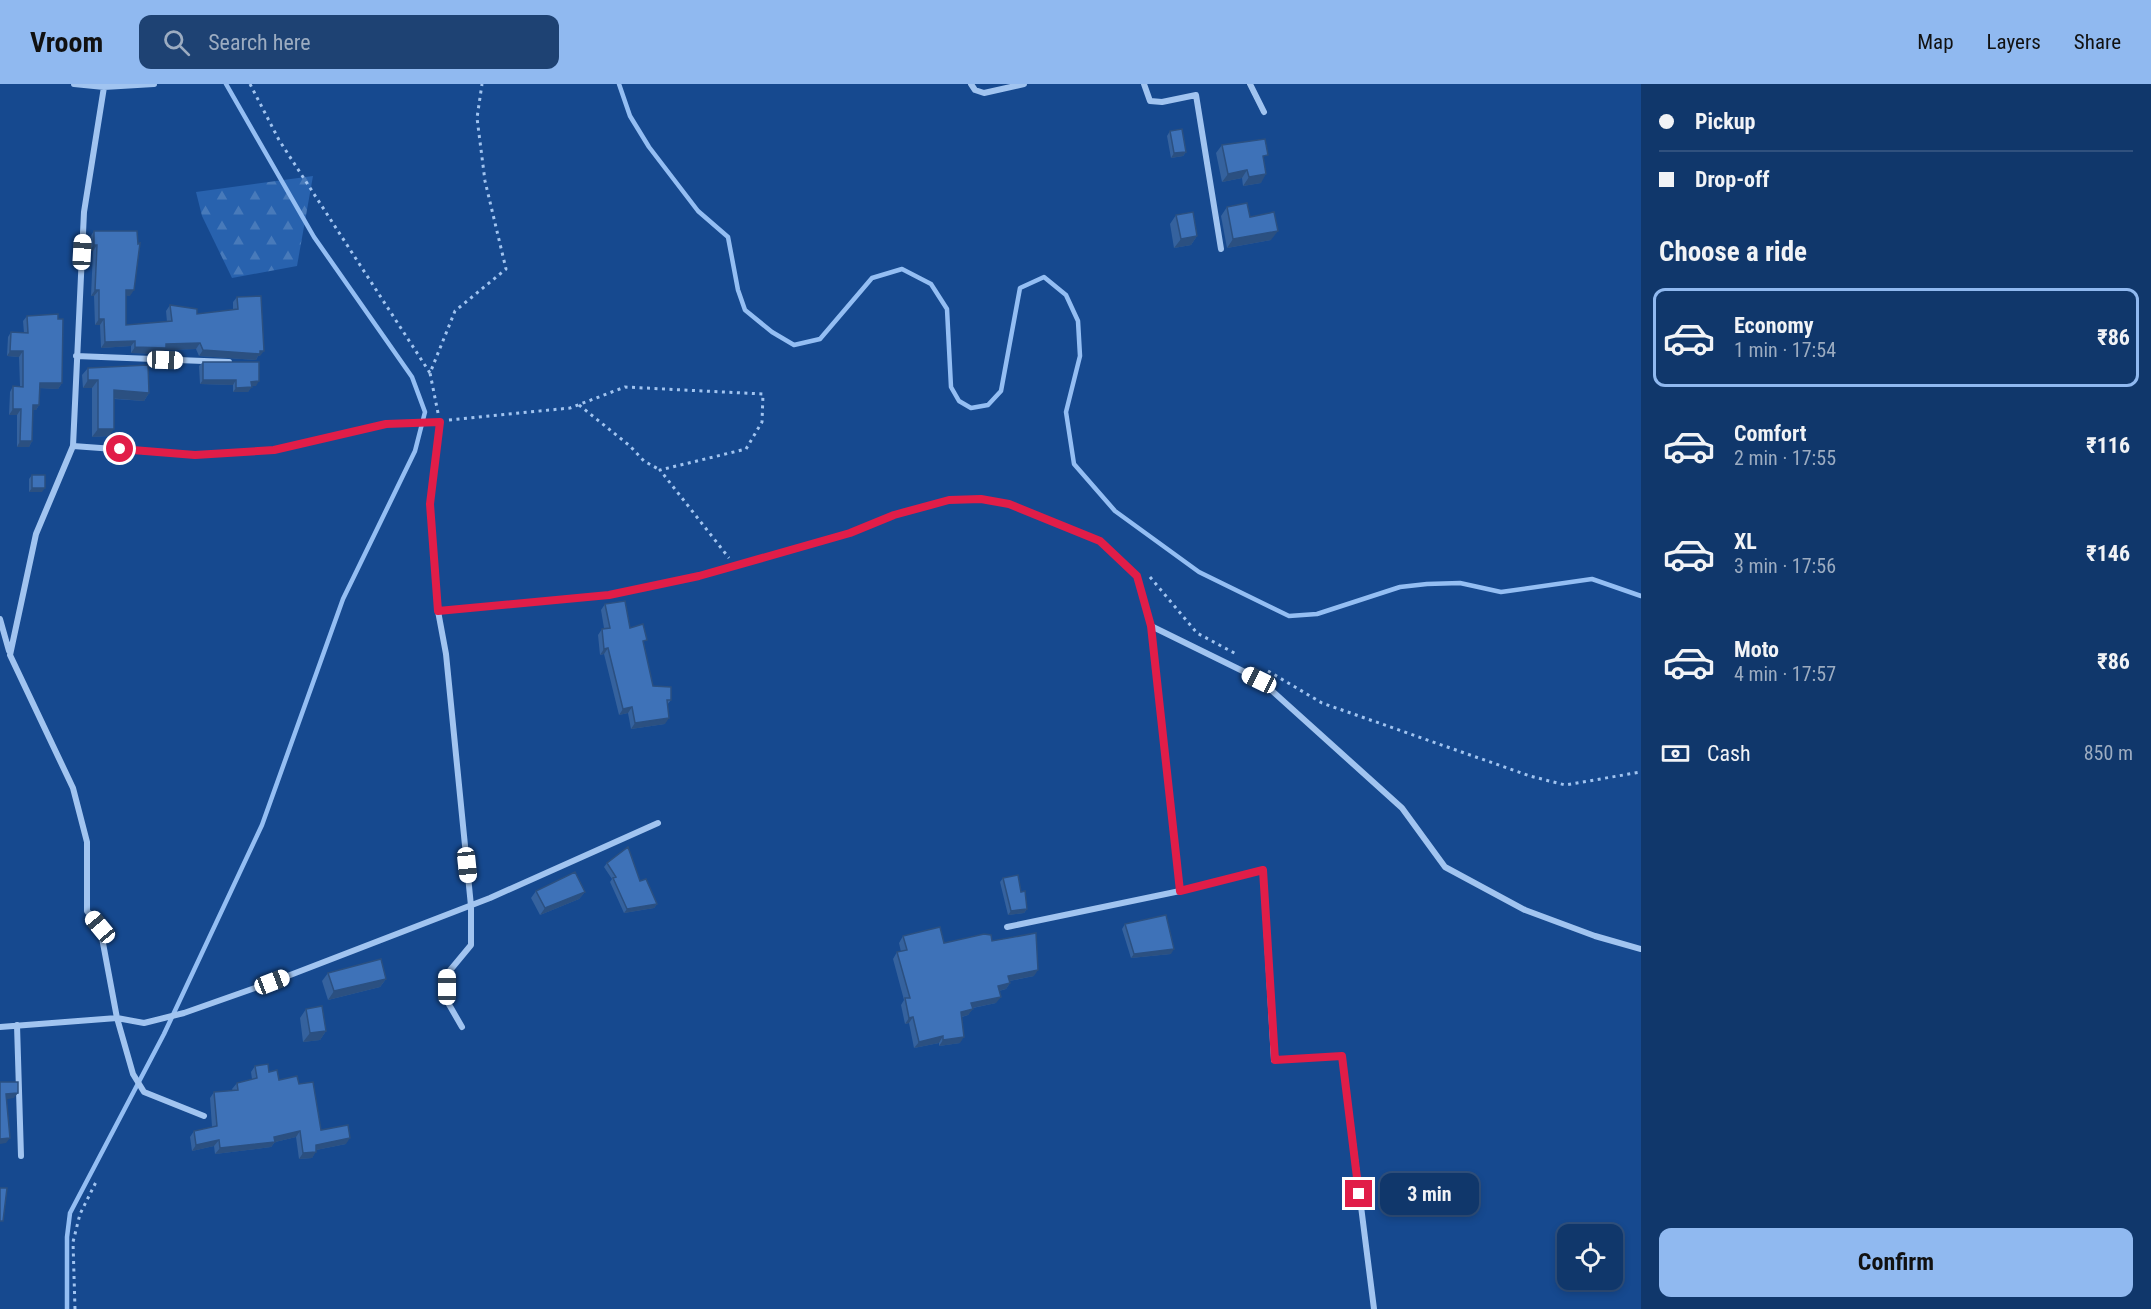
<!DOCTYPE html>
<html lang="en">
<head>
<meta charset="utf-8">
<style>
  :root { --surface:#10376b; --page:#1e4273; --text:#f1f3f6; --muted:#9cacc1; --line:#30517e; --accent:#90b9f0 }
  body { margin:0; font-family:"Roboto Condensed",sans-serif; background:var(--page); color:var(--text); height:100vh; display:flex; flex-direction:column; font-size:22px; white-space:nowrap }
  * { box-sizing:border-box; margin:0 }
  p { font-size:20px; color:var(--muted) }
  .icon { flex:none; width:33px; height:33px; fill:none; stroke:currentColor; stroke-width:2; stroke-linecap:round; stroke-linejoin:round }
  .map { position:relative; flex:1; overflow:hidden }
  .drawer { display:flex; flex-direction:column; background:var(--surface); width:510px }
  .drawer>* { flex:none }
  .guide { display:grid; align-content:center; height:132px; padding:0 18px; background:var(--surface) }
  .fabs { position:absolute; left:1557px; top:1140px; display:grid; gap:12px }
  .fabs a { display:grid; place-items:center; width:66px; height:66px; border-radius:12px; background:var(--surface); box-shadow:0 3px 9px #0003,0 0 0 2px var(--line); font-size:30px }
  .end { position:absolute; width:27px; height:27px; margin:-14px; border:8px solid #e11d48; background:#fff; box-shadow:0 0 0 3px #fff }
  .from { border-radius:50% }
  .bubble { position:absolute; height:42px; border-radius:12px; background:var(--surface); box-shadow:0 3px 9px #0003,0 0 0 2px var(--line); font-size:20px; font-weight:700; line-height:42px; text-align:center }
  .car { position:absolute; width:18px; height:36px; margin:-18px -9px; border-radius:8px; box-shadow:0 0 4px 2px #0007; background:linear-gradient(#fff 24%,#345 0 40%,#fff 0 76%,#345 0 86%,#fff 0) }
  .guide b { display:flex; align-items:center; gap:21px; height:57px; font-size:22px }
  .guide b+b { border-top:2px solid var(--line) }
  .guide i { width:15px; height:15px; background:var(--text) }
  ul { padding:0; list-style:none }
  li { display:flex; align-items:center; gap:18px; height:99px; margin:0 12px 9px; padding:0 6px; border:3px solid transparent; border-radius:12px }
  li div { flex:1 }
  li b { display:block; font-size:22px }
  li em { font-style:normal; font-weight:700 }
  li.active { border-color:var(--accent) }
  li>.icon { width:54px; height:54px; stroke-width:1.5 }
  h2 { padding:0 18px; font-size:27px; line-height:72px }
  .pay { display:flex; align-items:center; gap:15px; height:66px; padding:0 18px; font-size:22px }
  .pay p { margin-inline-start:auto }
  .cta { display:flex; gap:12px; margin-top:auto; padding:12px 18px }
  .cta a { flex:1; height:69px; border-radius:12px; background:var(--accent); color:#111; font-size:24px; font-weight:700; line-height:69px; text-align:center }
  header { display:flex; align-items:center; gap:36px; box-sizing:border-box; height:84px; padding:0 30px; background:var(--accent); color:#111 }
  header strong { font-size:28px }
  nav { display:flex; gap:33px; margin-inline-start:auto; font-size:21px }
  .search { width:420px; height:54px; background:var(--page); display:flex; align-items:center; gap:15px; box-sizing:border-box; padding:0 21px; border-radius:12px; color:var(--muted); font-size:22px }
  main { display:flex; flex:1; min-height:0 }
  .map>svg:first-child { display:block }
</style>
</head>
<body>
<header>
<strong>Vroom</strong>
<div class="search"><svg class="icon" aria-label="search" viewBox="0 0 24 24"><circle cx="10" cy="10" r="6"/><path d="M15 15l6 6"/></svg>Search here</div>
<nav><a>Map</a><a>Layers</a><a>Share</a></nav>
</header>
<main>
<div class="map">
<svg width="1641" height="1225" viewBox="0 0 1641 1225">
  <defs>
    <pattern id="forest-firs" width="22" height="20" patternUnits="userSpaceOnUse" patternTransform="scale(1.5)"><rect width="22" height="20" fill="#2862ae"/><path d="M5 1l3.5 6h-7zM16 11l3.5 6h-7z" fill="#487aba"/></pattern>
  </defs>
  <rect width="100%" height="100%" fill="#16498f"/>
  <path fill="url(#forest-firs)" d="M 313,92 L 297,182 L 232,194 L 202,132 L 196,108 Z"/>
  <g fill="none" stroke-linecap="round" stroke-linejoin="round">
    <path stroke="#94bef3" stroke-width="4.5" d="M 619,0 L 630,32 L 649,63 L 698,127 L 728,153 L 738,206 L 745,226 L 772,248 L 794,261 L 820,255 L 872,194 L 902,185 L 931,200 L 947,225 L 951,303 L 959,317 L 971,324 L 988,321 L 1001,307 L 1020,204 L 1044,193 L 1066,211 L 1078,237 L 1080,272 L 1066,328 L 1074,380 L 1115,427 L 1199,488 L 1289,532 L 1317,530 L 1400,503 L 1427,500 L 1460,499 L 1501,508 L 1592,495 L 1641,512
      M 67,1225 L 67,1153 L 70,1129 L 164,950 L 262,741 L 343,515 L 415,367 L 425,328 L 412,293 L 314,153 L 226,0"/>
    <path stroke="#a1c4f0" stroke-width="3" stroke-dasharray="3 4.5" stroke-linecap="butt" d="M 250,0 L 279,56 L 430,289
      M 579,321 L 630,362 L 644,377 L 660,386
      M 438,329 L 430,289 L 455,227 L 506,185 L 485,97 L 477,34 L 482,0
      M 449,336 L 570,324 L 625,303 L 763,310 L 762,338 L 746,365 L 660,386 L 729,474
      M 1150,493 L 1197,549 L 1238,571
      M 1268,587 L 1322,619 L 1530,692 L 1565,701 L 1641,688
      M 75,1225 L 73,1158 L 80,1130 L 96,1098"/>
    <path stroke="#a1c4f0" stroke-width="6" d="M 74,0 L 104,3 L 154,0
      M 971,0 L 975,6 L 984,9 L 1024,0
      M 1144,0 L 1150,17 L 1162,18 L 1196,11 L 1221,165
      M 1250,0 L 1264,28
      M 76,272 L 229,278
      M 73,362 L 196,371 L 274,366 L 386,340 L 440,338 L 430,420 L 438,527 L 446,570 L 471,822 L 471,861 L 447,890 L 447,917 L 462,943
      M 438,527 L 609,511 L 699,492 L 850,449 L 894,431 L 949,416 L 981,415 L 1009,420 L 1100,457 L 1137,492 L 1151,542 L 1180,807 L 1263,786 L 1274,976 L 1342,972 L 1374,1225
      M 0,535 L 9,567
      M 1151,542 L 1259,595 L 1402,724 L 1445,783 L 1525,826 L 1595,852 L 1641,865
      M 1007,843 L 1180,807
      M 17,941 L 21,1072
      M 0,943 L 117,934 L 100,843 L 87,827 L 87,758 L 73,704 L 10,571 L 36,450 L 73,362 L 84,128 L 104,3
      M 204,1032 L 144,1008 L 133,990 L 117,934 L 144,939 L 184,929 L 272,898 L 490,814 L 658,739"/>
  </g>
  <path fill="#35629e" d="M 1170,47 L 1186,68 L 1183,72 L 1171,74 L 1167,52 Z
    M 1222,61 L 1264,77 L 1261,99 L 1243,102 L 1242,94 L 1222,98 L 1216,69 Z
    M 1227,123 L 1250,133 L 1271,156 L 1227,164 L 1221,132 Z
    M 1176,131 L 1197,152 L 1191,161 L 1174,164 L 1170,140 Z
    M 94,147 L 130,212 L 126,211 L 126,241 L 167,238 L 166,227 L 170,221 L 197,230 L 233,226 L 233,218 L 237,213 L 260,272 L 258,272 L 256,276 L 199,272 L 196,265 L 165,266 L 161,270 L 131,269 L 131,262 L 101,264 L 100,241 L 95,241 L 94,212 L 91,212 L 93,167 L 90,167 L 90,153 Z
    M 27,232 L 62,299 L 58,305 L 40,304 L 39,321 L 36,326 L 33,326 L 32,357 L 29,363 L 17,363 L 17,331 L 9,331 L 10,308 L 13,302 L 20,302 L 19,273 L 7,272 L 8,253 L 11,248 L 24,249 L 23,237 Z
    M 203,278 L 256,302 L 251,302 L 248,308 L 233,308 L 233,301 L 200,300 L 199,282 Z
    M 88,284 L 149,309 L 144,317 L 114,315 L 109,352 L 92,353 L 92,304 L 83,304 L 82,291 Z
    M 32,391 L 42,408 L 29,408 L 29,395 Z
    M 605,520 L 630,544 L 644,560 L 653,602 L 671,616 L 667,621 L 665,640 L 631,645 L 628,629 L 619,631 L 604,570 L 600,571 L 598,551 L 602,545 L 604,544 L 601,526 Z
    M 607,779 L 640,797 L 657,820 L 654,824 L 624,829 L 610,798 L 612,795 L 604,783 Z
    M 1003,794 L 1021,808 L 1027,825 L 1024,829 L 1008,831 L 1000,798 Z
    M 536,807 L 585,808 L 579,815 L 540,831 L 531,814 Z
    M 1125,840 L 1171,870 L 1131,874 L 1122,845 Z
    M 903,852 L 944,859 L 992,857 L 1034,892 L 1010,897 L 1010,899 L 1006,905 L 999,907 L 996,919 L 973,924 L 968,931 L 962,933 L 960,959 L 939,962 L 939,959 L 914,964 L 909,939 L 905,940 L 901,921 L 904,916 L 893,875 L 897,868 L 901,868 L 899,859 Z
    M 328,889 L 386,895 L 380,903 L 328,916 L 322,897 Z
    M 306,925 L 326,947 L 320,956 L 303,958 L 300,934 Z
    M 255,982 L 269,988 L 279,996 L 299,1000 L 321,1046 L 346,1060 L 316,1066 L 312,1074 L 299,1075 L 296,1053 L 275,1058 L 271,1063 L 215,1070 L 214,1062 L 192,1067 L 190,1053 L 194,1047 L 212,1043 L 210,1014 L 214,1008 L 233,1007 L 232,1005 L 237,999 L 252,995 L 251,988 Z"/>
  <path fill="#2b5081" d="M 1186,68 L 1183,72 L 1171,74 L 1174,69 Z
    M 1247,86 L 1242,94 L 1222,98 L 1228,90 Z
    M 1266,90 L 1261,99 L 1243,102 L 1249,93 Z
    M 1278,147 L 1271,156 L 1227,164 L 1233,155 Z
    M 1197,152 L 1191,161 L 1174,164 L 1181,155 Z
    M 94,161 L 97,161 L 93,167 L 90,167 Z
    M 95,206 L 99,206 L 94,212 L 91,212 Z
    M 126,206 L 134,206 L 130,212 L 122,211 Z
    M 99,235 L 104,235 L 100,241 L 95,241 Z
    M 135,257 L 131,262 L 101,264 L 105,258 Z
    M 200,259 L 196,265 L 165,266 L 161,270 L 131,269 L 135,263 L 166,260 Z
    M 203,266 L 260,267 L 264,267 L 260,272 L 258,272 L 256,276 L 199,272 Z
    M 10,267 L 23,267 L 19,273 L 7,272 Z
    M 88,296 L 98,296 L 92,304 L 83,304 Z
    M 203,296 L 236,296 L 233,301 L 200,300 Z
    M 259,297 L 256,302 L 248,302 L 251,298 Z
    M 40,299 L 62,299 L 58,305 L 36,304 Z
    M 252,303 L 248,308 L 233,308 L 236,304 Z
    M 114,306 L 149,309 L 144,317 L 108,314 Z
    M 33,321 L 39,321 L 36,326 L 29,326 Z
    M 13,325 L 21,325 L 17,331 L 9,331 Z
    M 98,345 L 114,345 L 109,352 L 92,353 Z
    M 20,357 L 32,357 L 29,363 L 17,363 Z
    M 32,404 L 45,404 L 42,408 L 29,408 Z
    M 608,564 L 604,570 L 600,571 L 604,565 Z
    M 632,623 L 628,629 L 619,631 L 623,625 Z
    M 669,634 L 665,640 L 631,645 L 635,639 Z
    M 585,808 L 579,815 L 540,831 L 545,824 Z
    M 657,820 L 654,824 L 624,829 L 627,825 Z
    M 1027,825 L 1024,829 L 1008,831 L 1011,827 Z
    M 1174,865 L 1171,870 L 1131,874 L 1134,870 Z
    M 1038,886 L 1034,892 L 1004,898 L 1008,892 Z
    M 386,895 L 380,903 L 328,916 L 334,907 Z
    M 1010,899 L 1006,905 L 994,908 L 998,902 Z
    M 1001,913 L 996,919 L 967,925 L 971,919 Z
    M 973,925 L 968,931 L 957,934 L 961,928 Z
    M 913,933 L 909,939 L 905,940 L 909,934 Z
    M 326,947 L 320,956 L 303,958 L 310,949 Z
    M 943,952 L 939,959 L 914,964 L 919,958 Z
    M 964,953 L 960,959 L 939,962 L 943,956 Z
    M 18,1009 L 14,1014 L 2,1016 L 6,1010 Z
    M 300,1047 L 296,1053 L 275,1058 L 271,1063 L 215,1070 L 220,1064 L 274,1053 Z
    M 10,1054 L 6,1059 L 0,1060 L 0,1055 Z
    M 350,1054 L 346,1060 L 311,1067 L 316,1061 Z
    M 219,1056 L 214,1062 L 192,1067 L 196,1061 Z
    M 316,1068 L 312,1074 L 299,1075 L 303,1069 Z"/>
  <path fill="#3e72b8" stroke="#2b5081" stroke-width="1.5" d="M 1182,45 L 1186,68 L 1174,69 L 1170,47 Z
    M 1265,55 L 1268,71 L 1263,72 L 1266,90 L 1249,93 L 1247,86 L 1228,90 L 1222,61 Z
    M 1247,119 L 1250,133 L 1274,128 L 1278,147 L 1233,155 L 1227,123 Z
    M 1193,128 L 1197,152 L 1181,155 L 1176,131 Z
    M 94,147 L 137,147 L 138,160 L 140,159 L 134,206 L 126,206 L 126,241 L 172,237 L 170,221 L 197,225 L 197,230 L 238,225 L 237,213 L 261,212 L 264,267 L 260,267 L 260,270 L 203,266 L 200,259 L 166,260 L 166,264 L 135,263 L 135,257 L 105,258 L 104,235 L 99,235 L 99,206 L 95,206 L 97,161 L 94,161 Z
    M 58,230 L 58,235 L 63,235 L 62,299 L 40,299 L 39,321 L 33,321 L 32,357 L 20,357 L 21,325 L 13,325 L 13,302 L 23,303 L 23,267 L 10,267 L 11,248 L 28,249 L 27,232 Z
    M 203,278 L 259,278 L 259,297 L 251,298 L 252,303 L 236,304 L 236,296 L 203,296 Z
    M 148,281 L 149,309 L 114,306 L 114,345 L 98,345 L 98,296 L 88,296 L 88,284 Z
    M 32,391 L 45,391 L 45,404 L 32,404 Z
    M 625,517 L 630,544 L 643,540 L 647,556 L 643,557 L 653,602 L 671,603 L 671,616 L 667,616 L 669,634 L 635,639 L 632,623 L 623,625 L 608,564 L 604,565 L 602,545 L 610,544 L 605,520 Z
    M 628,763 L 640,797 L 646,795 L 657,820 L 627,825 L 613,794 L 616,793 L 607,779 Z
    M 575,788 L 585,808 L 545,824 L 536,807 Z
    M 1018,791 L 1021,808 L 1025,807 L 1027,825 L 1011,827 L 1003,794 Z
    M 1166,831 L 1174,865 L 1134,870 L 1125,840 Z
    M 940,843 L 944,859 L 984,850 L 991,851 L 992,857 L 1036,849 L 1038,886 L 1008,892 L 1010,899 L 998,902 L 1001,913 L 971,919 L 973,925 L 961,928 L 964,953 L 943,956 L 943,952 L 919,958 L 913,933 L 909,934 L 905,914 L 910,914 L 897,868 L 907,866 L 903,852 Z
    M 381,875 L 386,895 L 334,907 L 328,889 Z
    M 322,922 L 326,947 L 310,949 L 306,925 Z
    M 268,980 L 269,988 L 277,986 L 279,996 L 297,992 L 299,1000 L 313,998 L 321,1046 L 348,1041 L 350,1054 L 316,1061 L 316,1068 L 303,1069 L 300,1047 L 274,1053 L 275,1058 L 220,1064 L 219,1056 L 196,1061 L 194,1047 L 217,1042 L 214,1008 L 238,1006 L 237,999 L 257,994 L 255,982 Z
    M 0,998 L 18,998 L 18,1009 L 6,1010 L 10,1054 L 0,1055 Z
    M 0,1104 L 7,1104 L 3,1137 L 0,1137 Z"/>
  <g fill="none" stroke-linecap="round" stroke-linejoin="round">
    <path stroke="#e11d48" stroke-width="8" d="M 120,365 L 195,371 L 274,366 L 386,340 L 440,338 L 430,420 L 438,527 L 609,511 L 699,492 L 850,449 L 894,431 L 949,416 L 981,415 L 1009,420 L 1100,457 L 1137,492 L 1151,542 L 1180,807 L 1263,786 L 1275,976 L 1342,972 L 1359,1110"/>
  </g>
</svg>
<div class="fabs">
<a><svg class="icon" aria-label="locate" viewBox="0 0 24 24"><circle cx="12" cy="12" r="6"/><path d="M12 2v4M12 18v4M2 12h4M18 12h4"/></svg></a>
</div>
<i class="end from" style="left:120px;top:365px"></i>
<i class="end" style="left:1359px;top:1110px"></i>
<div class="bubble" style="left:1380px;top:1089px;width:99px">3 min</div>
<i class="car" style="left:82px;top:168px;rotate:3deg"></i>
<i class="car" style="left:165px;top:276px;rotate:92deg"></i>
<i class="car" style="left:1259px;top:596px;rotate:296deg"></i>
<i class="car" style="left:467px;top:781px;rotate:174deg"></i>
<i class="car" style="left:100px;top:843px;rotate:320deg"></i>
<i class="car" style="left:272px;top:898px;rotate:69deg"></i>
<i class="car" style="left:447px;top:903px;rotate:0deg"></i>
</div>
<section class="drawer">
<div class="guide">
<b><i class="from"></i>Pickup</b>
<b><i></i>Drop-off</b>
</div>
<h2>Choose a ride</h2>
<ul>
<li class="active"><svg class="icon" aria-label="car" viewBox="0 0 24 24"><path d="M5 17H2v-5l4-1 3-4h7l3 4 3 1v5h-3M9 17h6M6 11h13"/><circle cx="7" cy="17" r="2"/><circle cx="17" cy="17" r="2"/></svg><div><b>Economy</b><p>1 min · 17:54</p></div><em>₹86</em></li>
<li><svg class="icon" aria-label="car" viewBox="0 0 24 24"><path d="M5 17H2v-5l4-1 3-4h7l3 4 3 1v5h-3M9 17h6M6 11h13"/><circle cx="7" cy="17" r="2"/><circle cx="17" cy="17" r="2"/></svg><div><b>Comfort</b><p>2 min · 17:55</p></div><em>₹116</em></li>
<li><svg class="icon" aria-label="car" viewBox="0 0 24 24"><path d="M5 17H2v-5l4-1 3-4h7l3 4 3 1v5h-3M9 17h6M6 11h13"/><circle cx="7" cy="17" r="2"/><circle cx="17" cy="17" r="2"/></svg><div><b>XL</b><p>3 min · 17:56</p></div><em>₹146</em></li>
<li><svg class="icon" aria-label="car" viewBox="0 0 24 24"><path d="M5 17H2v-5l4-1 3-4h7l3 4 3 1v5h-3M9 17h6M6 11h13"/><circle cx="7" cy="17" r="2"/><circle cx="17" cy="17" r="2"/></svg><div><b>Moto</b><p>4 min · 17:57</p></div><em>₹86</em></li>
</ul>
<div class="pay"><svg class="icon" aria-label="cash" viewBox="0 0 24 24"><path d="M3 7h18v10H3z"/><circle cx="12" cy="12" r="2"/></svg>Cash<p>850 m</p></div>
<div class="cta"><a>Confirm</a></div>
</section>
</main>
</body>
</html>
